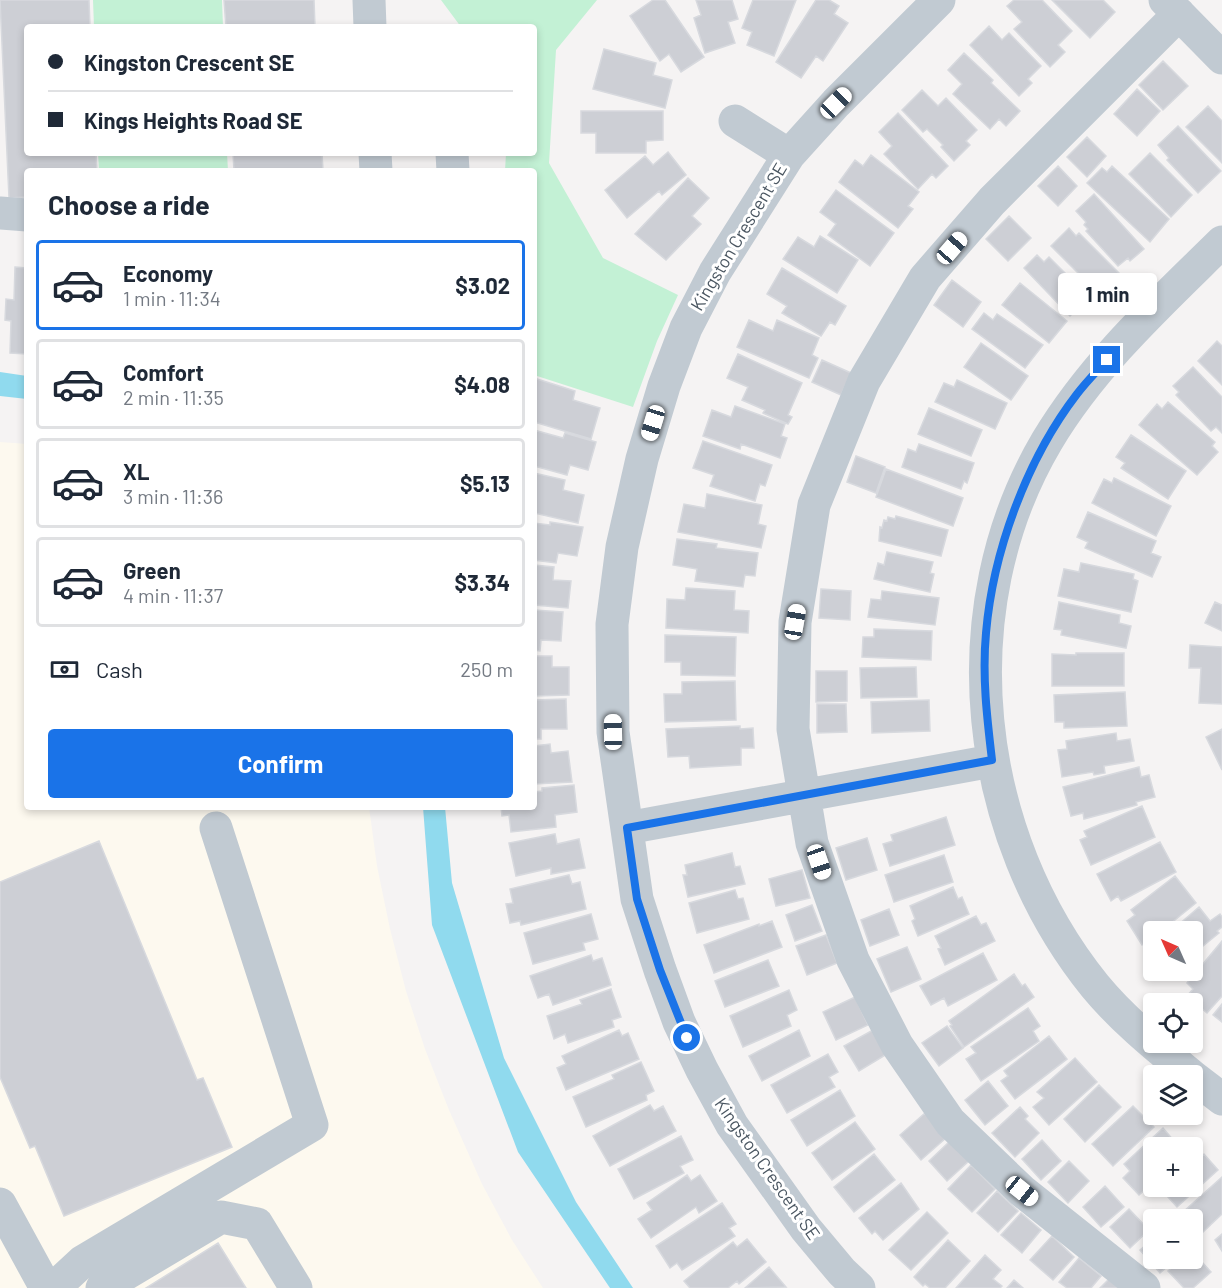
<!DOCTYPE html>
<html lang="en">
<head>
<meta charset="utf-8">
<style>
  :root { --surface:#fff; --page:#f2f2f3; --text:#1f2937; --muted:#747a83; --line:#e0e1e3; --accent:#1a73e8 }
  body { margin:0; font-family:Barlow,sans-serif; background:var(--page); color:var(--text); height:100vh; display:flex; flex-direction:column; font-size:22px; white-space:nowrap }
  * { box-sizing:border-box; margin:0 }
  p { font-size:20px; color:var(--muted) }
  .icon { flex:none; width:33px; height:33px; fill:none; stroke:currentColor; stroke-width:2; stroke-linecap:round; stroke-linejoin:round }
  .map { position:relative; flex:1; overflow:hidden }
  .sheet { position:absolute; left:24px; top:168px; width:513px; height:642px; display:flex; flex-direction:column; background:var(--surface); border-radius:6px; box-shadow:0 3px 9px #0003 }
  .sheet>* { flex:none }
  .guide { position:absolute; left:24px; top:24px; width:513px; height:132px; border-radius:6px; box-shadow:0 3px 9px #0003; display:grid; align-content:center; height:132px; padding:0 24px; background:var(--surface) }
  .needle { width:39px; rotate:315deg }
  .buttons { position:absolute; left:1143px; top:921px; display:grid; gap:12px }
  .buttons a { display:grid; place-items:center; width:60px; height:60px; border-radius:6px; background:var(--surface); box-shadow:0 3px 9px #0003; font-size:30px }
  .end { position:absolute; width:27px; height:27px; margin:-14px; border:8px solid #1a73e8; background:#fff; box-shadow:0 0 0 3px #fff }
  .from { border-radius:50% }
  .bubble { position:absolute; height:42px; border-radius:6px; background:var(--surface); box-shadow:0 3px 9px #0003; font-size:20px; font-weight:700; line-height:42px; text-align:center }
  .car { position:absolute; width:18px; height:36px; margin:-18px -9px; border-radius:8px; box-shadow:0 0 4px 2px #0007; background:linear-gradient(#fff 24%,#345 0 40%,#fff 0 76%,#345 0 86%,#fff 0) }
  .guide b { display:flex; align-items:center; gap:21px; height:57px; font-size:22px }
  .guide b+b { border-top:2px solid var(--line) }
  .guide i { width:15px; height:15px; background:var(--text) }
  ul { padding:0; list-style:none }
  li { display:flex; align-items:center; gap:18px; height:90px; margin:0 12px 9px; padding:0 12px; border:3px solid var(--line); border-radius:6px }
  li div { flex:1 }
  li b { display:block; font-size:22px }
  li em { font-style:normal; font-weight:700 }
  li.on { border-color:var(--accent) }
  li>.icon { width:54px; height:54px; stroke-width:1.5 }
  h2 { padding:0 24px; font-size:27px; line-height:72px }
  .pay { display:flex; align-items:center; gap:15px; height:66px; padding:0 24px; font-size:22px }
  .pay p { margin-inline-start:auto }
  .primary-button { display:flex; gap:12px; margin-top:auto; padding:12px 24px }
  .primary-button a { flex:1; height:69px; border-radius:6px; background:var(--accent); color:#fff; font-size:24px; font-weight:700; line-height:69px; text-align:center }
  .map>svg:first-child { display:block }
</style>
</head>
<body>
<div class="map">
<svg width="1222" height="1288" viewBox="0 0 1222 1288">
  <rect width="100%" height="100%" fill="#f5f3f3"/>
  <path fill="#fdf9ef" d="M 0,442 L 27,444 L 27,807 L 369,807 L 377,866 L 390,929 L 406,991 L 425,1049 L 449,1110 L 482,1184 L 512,1240 L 543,1288 L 0,1288 Z"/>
  <path fill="#c3f1d5" d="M 93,0 L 222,0 L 223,27 L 94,27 Z
    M 441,0 L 597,0 L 556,50 L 549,163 L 603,258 L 678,295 L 657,341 L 633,407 L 534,375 L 534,171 L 505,171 L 506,153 L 534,153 L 534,27 L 461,27 Z
    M 98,153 L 227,153 L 228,171 L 99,171 Z"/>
  <path fill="#90daee" d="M 0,372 L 27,376 L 27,399 L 0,396 Z
    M 423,807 L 445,807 L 452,883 L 504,1058 L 576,1202 L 633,1288 L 610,1288 L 518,1152 L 432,925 Z"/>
  <path fill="#cdcfd5" stroke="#d7d9de" stroke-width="1.5" d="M 0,0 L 89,0 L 90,27 L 27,27 L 27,153 L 96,153 L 97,171 L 27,171 L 27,197 L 9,198 Z
    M 224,0 L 314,0 L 315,27 L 226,27 Z
    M 653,0 L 665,0 L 704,57 L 681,72 L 669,54 L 660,61 L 630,16 Z
    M 696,0 L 732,0 L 738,19 L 728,22 L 735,43 L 705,53 L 694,18 L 701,15 Z
    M 753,0 L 796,0 L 774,56 L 747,45 L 752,32 L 742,28 Z
    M 816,0 L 829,0 L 839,6 L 834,14 L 848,23 L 823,61 L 816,56 L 801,78 L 776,62 Z
    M 1014,0 L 1042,0 L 1072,31 L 1058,45 L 1065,52 L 1050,67 L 1014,29 L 1022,22 L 1007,6 Z
    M 1052,0 L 1103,0 L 1115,12 L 1090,38 Z
    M 989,26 L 1002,40 L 1009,33 L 1041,66 L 1028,79 L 1032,83 L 1019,96 L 970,45 Z
    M 604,49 L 656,63 L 653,75 L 672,80 L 665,108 L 593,89 Z
    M 964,53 L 993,80 L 991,83 L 1020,111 L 1006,126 L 999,119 L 990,129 L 953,94 L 962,84 L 948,70 Z
    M 1163,61 L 1188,86 L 1163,110 L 1139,85 Z
    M 1137,89 L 1160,111 L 1137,136 L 1114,114 Z
    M 922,90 L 938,106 L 946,98 L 977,130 L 966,141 L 970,145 L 954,161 L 941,147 L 943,145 L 927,129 L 923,132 L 902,110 Z
    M 1208,106 L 1222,121 L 1222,163 L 1186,127 Z
    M 581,111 L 663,111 L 663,140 L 646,141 L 646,153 L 596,153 L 596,133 L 581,133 Z
    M 898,113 L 948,166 L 936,178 L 932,174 L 918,189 L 884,154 L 892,146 L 879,132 Z
    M 1178,126 L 1221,171 L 1198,193 L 1167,160 L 1169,158 L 1158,145 Z
    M 1087,137 L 1106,156 L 1087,177 L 1067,157 Z
    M 668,152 L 686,175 L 662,195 L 659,191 L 627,218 L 605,190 L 645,156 L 653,165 Z
    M 233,153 L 322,153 L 323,171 L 234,171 Z
    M 1150,153 L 1192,195 L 1171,217 L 1129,174 Z
    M 871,155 L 919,192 L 908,206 L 913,209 L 898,228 L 839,182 L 855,160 L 863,166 Z
    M 1058,166 L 1077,186 L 1058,206 L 1038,186 Z
    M 1112,166 L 1169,219 L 1150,242 L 1087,183 L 1102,168 L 1107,172 Z
    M 688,178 L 709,198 L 692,216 L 701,224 L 666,260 L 635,234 Z
    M 836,190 L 894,233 L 870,266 L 828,235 L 836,224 L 820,212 Z
    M 1094,194 L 1144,249 L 1130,261 L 1128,258 L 1118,266 L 1086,231 L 1088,229 L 1084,225 L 1086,222 L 1076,211 Z
    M 1009,216 L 1031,238 L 1008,261 L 986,239 Z
    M 1069,228 L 1076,236 L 1079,233 L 1119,273 L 1099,294 L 1051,246 Z
    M 820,236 L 858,260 L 837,293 L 783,259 L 798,237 L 814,247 Z
    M 1037,255 L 1044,262 L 1049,257 L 1073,281 L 1075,279 L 1091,295 L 1070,316 L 1024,268 Z
    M 15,267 L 27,268 L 27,354 L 10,353 L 11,321 L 5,320 L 6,299 L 14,300 Z
    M 782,268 L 846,306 L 835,325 L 830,322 L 821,336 L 782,313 L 787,306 L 767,294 Z
    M 952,280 L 981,302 L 963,327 L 934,305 Z
    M 1020,283 L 1067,321 L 1049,343 L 1002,305 Z
    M 984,313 L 993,320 L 997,314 L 1043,345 L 1025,368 L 972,329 Z
    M 749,320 L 773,331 L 777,320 L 819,338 L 812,355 L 818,358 L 809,378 L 737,347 Z
    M 1217,341 L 1222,346 L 1222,385 L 1198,361 Z
    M 981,343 L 1028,376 L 1011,400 L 964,367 Z
    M 738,354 L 802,383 L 788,415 L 792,417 L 788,424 L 763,413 L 765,410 L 742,400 L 748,387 L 727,378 Z
    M 822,360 L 851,373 L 841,395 L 812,382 Z
    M 1193,367 L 1222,397 L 1222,433 L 1216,427 L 1211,431 L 1176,395 L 1179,392 L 1173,386 Z
    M 534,378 L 575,391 L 573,400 L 600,408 L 591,439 L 534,422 Z
    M 957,380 L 1007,403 L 995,429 L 935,402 L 944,383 L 954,387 Z
    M 1168,402 L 1215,442 L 1212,446 L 1218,452 L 1197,475 L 1139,425 L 1157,404 L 1162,409 Z
    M 735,406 L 785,424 L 781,436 L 787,438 L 780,458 L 741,444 L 740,449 L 703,436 L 712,410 L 731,417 Z
    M 929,408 L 982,430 L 971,456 L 918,434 Z
    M 534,430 L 563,438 L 565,433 L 596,442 L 588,470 L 570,465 L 567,475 L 534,466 Z
    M 1131,435 L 1186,471 L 1168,499 L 1121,468 L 1125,463 L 1116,457 Z
    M 703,441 L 772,465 L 765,486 L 760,484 L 755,501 L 710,486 L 714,475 L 693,468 Z
    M 919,444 L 974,463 L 967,483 L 964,481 L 961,489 L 902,467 L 908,449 L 916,452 Z
    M 856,456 L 885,467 L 876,493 L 847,482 Z
    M 886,469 L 963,498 L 953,526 L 876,497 Z
    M 534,473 L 565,480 L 563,490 L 584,495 L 578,523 L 534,513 Z
    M 1114,478 L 1171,506 L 1156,536 L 1092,503 L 1104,479 L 1112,483 Z
    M 707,494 L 762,505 L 758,524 L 766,526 L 761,548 L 678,532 L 684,504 L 705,508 Z
    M 1088,512 L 1156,541 L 1151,553 L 1161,557 L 1152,577 L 1085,548 L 1088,542 L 1077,537 Z
    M 896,516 L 948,530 L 941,556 L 879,541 L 880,527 L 882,528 L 884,520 L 887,521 L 888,517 L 895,519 Z
    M 550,522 L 583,527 L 577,556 L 558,553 L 556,563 L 534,560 L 534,523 L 550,525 Z
    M 677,539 L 717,544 L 716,548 L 758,553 L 755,576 L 745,575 L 743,587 L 695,581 L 697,569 L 673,565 Z
    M 887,552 L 933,562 L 930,573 L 934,574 L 930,592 L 874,579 L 878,563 L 884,565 Z
    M 1081,563 L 1134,574 L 1133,579 L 1138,581 L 1131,612 L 1058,596 L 1064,569 L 1079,572 Z
    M 534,565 L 554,567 L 553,580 L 571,581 L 568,608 L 534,605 Z
    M 686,588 L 735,591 L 734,610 L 749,611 L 748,633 L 666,628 L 667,599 L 685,600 Z
    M 821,589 L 851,591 L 850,620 L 819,618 Z
    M 882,591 L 939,598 L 935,625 L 868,617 L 871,599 L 881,600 Z
    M 1059,602 L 1120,615 L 1119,623 L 1131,626 L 1126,648 L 1061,635 L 1062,630 L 1054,629 Z
    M 1215,602 L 1222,605 L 1222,631 L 1205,623 Z
    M 534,610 L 563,612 L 561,641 L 541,640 L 540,651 L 534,650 Z
    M 874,629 L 932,631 L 931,660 L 862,657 L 863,637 L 874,637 Z
    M 665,635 L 736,637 L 735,676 L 681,675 L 681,662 L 665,662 Z
    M 1190,645 L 1222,647 L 1222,704 L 1199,703 L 1201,668 L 1189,668 Z
    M 1076,653 L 1124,653 L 1124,686 L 1052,686 L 1052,654 L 1076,655 Z
    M 534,656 L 552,656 L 552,667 L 569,667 L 569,695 L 534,696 Z
    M 916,667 L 917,697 L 861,698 L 860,668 Z
    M 816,671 L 847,671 L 847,701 L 816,702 Z
    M 735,681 L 736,720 L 665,722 L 664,694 L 682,694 L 682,682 Z
    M 1125,692 L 1127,726 L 1064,728 L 1064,722 L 1055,722 L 1054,695 Z
    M 566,699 L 567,729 L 541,729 L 541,739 L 534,739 L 534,700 Z
    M 929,700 L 930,731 L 872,733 L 871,702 Z
    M 817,704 L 846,704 L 847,732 L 817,733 Z
    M 740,726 L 740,729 L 753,728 L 754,748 L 741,748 L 741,765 L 690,768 L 689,756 L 668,757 L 666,729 Z
    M 1222,729 L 1222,770 L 1206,737 Z
    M 1116,733 L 1117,741 L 1130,739 L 1134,761 L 1104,766 L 1105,773 L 1094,775 L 1093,772 L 1062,777 L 1058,750 L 1067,749 L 1066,741 Z
    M 550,744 L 551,753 L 568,751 L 572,782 L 534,784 L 534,746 Z
    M 1139,767 L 1141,777 L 1149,775 L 1155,797 L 1136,802 L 1137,805 L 1084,819 L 1083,813 L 1071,816 L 1063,787 Z
    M 574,785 L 577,812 L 555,815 L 556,827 L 511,832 L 509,815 L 502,816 L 501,807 L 534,807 L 534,792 L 542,791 L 542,788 Z
    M 1142,806 L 1155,837 L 1091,865 L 1080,840 L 1087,837 L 1084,831 Z
    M 946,817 L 955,845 L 890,866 L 883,844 L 893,841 L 891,835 Z
    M 555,834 L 557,844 L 579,839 L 585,868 L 551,874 L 551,868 L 516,876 L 509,843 Z
    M 867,838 L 877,870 L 846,880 L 836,848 Z
    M 99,841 L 197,1080 L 203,1078 L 232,1147 L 64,1216 L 35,1146 L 30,1148 L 0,1077 L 0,882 Z
    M 1160,842 L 1176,872 L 1121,901 L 1118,896 L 1111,901 L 1097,874 Z
    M 732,853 L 735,867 L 740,866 L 745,884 L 688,897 L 683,875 L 687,875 L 685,865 Z
    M 944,855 L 953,882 L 894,902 L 885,875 Z
    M 802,870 L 810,898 L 776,906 L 769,879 Z
    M 569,875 L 572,884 L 580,882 L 586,909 L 521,925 L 520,921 L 510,923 L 506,904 L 513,903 L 510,889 Z
    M 1175,876 L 1196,903 L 1160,932 L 1154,932 L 1154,936 L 1142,945 L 1127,921 L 1135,915 L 1131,910 Z
    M 953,887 L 958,899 L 962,897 L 969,914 L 918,936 L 912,921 L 915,919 L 910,906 Z
    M 735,890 L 738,899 L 743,898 L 749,919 L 697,933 L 689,903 Z
    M 812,905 L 822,931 L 795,941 L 786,915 Z
    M 1199,907 L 1210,921 L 1220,914 L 1222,917 L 1222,927 L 1217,931 L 1219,933 L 1192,955 L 1192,932 L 1170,932 Z
    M 889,909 L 899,935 L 870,946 L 861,920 Z
    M 591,914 L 598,939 L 583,943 L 585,950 L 533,964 L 524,933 Z
    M 976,916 L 981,925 L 986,923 L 995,941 L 945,965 L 938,949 L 941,948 L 935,936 Z
    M 772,921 L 782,947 L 714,973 L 704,945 L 759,924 L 759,926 Z
    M 826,935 L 837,963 L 807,975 L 796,946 Z
    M 1222,941 L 1222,996 L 1207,1013 L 1187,996 L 1193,989 L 1187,983 Z
    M 1154,945 L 1154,960 L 1146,951 Z
    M 907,947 L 921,979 L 891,992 L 877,959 Z
    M 983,953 L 997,980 L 948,1006 L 944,998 L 931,1005 L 920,986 Z
    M 591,955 L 593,961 L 602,958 L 611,985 L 553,1005 L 549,994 L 538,998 L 530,976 Z
    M 768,960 L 779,986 L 725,1007 L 715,981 Z
    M 1014,974 L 1022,986 L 1025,984 L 1034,997 L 964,1047 L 950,1026 L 952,1025 L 949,1021 Z
    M 611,989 L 621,1017 L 612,1020 L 614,1027 L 568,1043 L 565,1034 L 554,1039 L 547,1016 L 582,1004 L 580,1000 Z
    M 789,990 L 797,1010 L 787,1015 L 791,1026 L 743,1047 L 730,1016 Z
    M 855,997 L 868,1025 L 836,1040 L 823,1012 Z
    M 1222,1004 L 1222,1022 L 1213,1015 Z
    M 1028,1008 L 1040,1026 L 1033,1031 L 1039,1041 L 981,1081 L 966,1059 L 976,1053 L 971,1047 Z
    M 947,1026 L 963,1048 L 939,1066 L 922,1043 Z
    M 619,1030 L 622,1036 L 628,1033 L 639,1059 L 566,1090 L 557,1068 L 566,1064 L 562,1056 Z
    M 799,1030 L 810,1056 L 762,1081 L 749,1056 Z
    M 873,1030 L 887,1054 L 859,1071 L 844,1046 Z
    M 1049,1036 L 1067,1059 L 1015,1099 L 1001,1081 L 1008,1076 L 1004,1071 Z
    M 828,1054 L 838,1072 L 829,1077 L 835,1087 L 787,1113 L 771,1085 Z
    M 1075,1058 L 1097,1082 L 1049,1125 L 1033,1107 L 1044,1098 L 1037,1092 Z
    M 641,1062 L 654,1091 L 646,1095 L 647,1100 L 586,1127 L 573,1097 L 614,1079 L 612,1075 Z
    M 988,1081 L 1008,1106 L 985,1125 L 965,1100 Z
    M 1099,1085 L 1121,1107 L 1085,1142 L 1064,1119 Z
    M 840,1090 L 855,1116 L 807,1146 L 791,1120 Z
    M 650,1105 L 654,1111 L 663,1106 L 676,1131 L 610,1166 L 593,1136 Z
    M 1133,1106 L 1154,1127 L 1113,1166 L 1092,1144 Z
    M 1020,1107 L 1028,1116 L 1025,1119 L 1039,1133 L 1015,1157 L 992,1133 Z
    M 925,1113 L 946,1138 L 921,1160 L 900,1135 Z
    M 855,1122 L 875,1149 L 832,1180 L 812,1153 Z
    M 1163,1128 L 1180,1148 L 1154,1148 L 1154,1182 L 1139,1195 L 1123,1178 L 1130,1171 L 1124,1164 Z
    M 681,1136 L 693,1160 L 680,1166 L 684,1173 L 634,1199 L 618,1169 Z
    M 1042,1140 L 1061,1161 L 1041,1180 L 1022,1159 Z
    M 950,1141 L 969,1161 L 947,1181 L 929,1161 Z
    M 1194,1151 L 1200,1158 L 1204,1154 L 1218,1170 L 1177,1207 L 1167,1196 L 1172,1193 L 1166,1186 L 1192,1186 L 1192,1153 Z
    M 874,1154 L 895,1180 L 854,1212 L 834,1187 Z
    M 1069,1161 L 1089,1181 L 1068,1203 L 1048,1182 Z
    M 971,1165 L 995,1189 L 972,1212 L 948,1189 Z
    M 687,1175 L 691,1181 L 700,1175 L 717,1201 L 699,1213 L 696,1207 L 651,1238 L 638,1219 L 652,1210 L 647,1203 Z
    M 1222,1177 L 1222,1214 L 1202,1233 L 1192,1223 L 1192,1220 L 1190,1220 L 1183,1212 Z
    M 901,1183 L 919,1209 L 883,1240 L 875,1231 L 872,1234 L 859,1218 Z
    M 1105,1186 L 1124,1207 L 1101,1227 L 1083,1207 Z
    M 997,1191 L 1018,1211 L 998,1232 L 977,1213 Z
    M 722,1203 L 736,1224 L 729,1228 L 735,1236 L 682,1270 L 677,1263 L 670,1268 L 656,1246 Z
    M 1129,1209 L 1149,1230 L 1130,1248 L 1110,1227 Z
    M 927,1212 L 948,1233 L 911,1270 L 889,1250 Z
    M 1021,1213 L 1041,1230 L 1022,1253 L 1001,1235 Z
    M 1222,1234 L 1222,1251 L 1215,1240 Z
    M 1052,1236 L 1074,1257 L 1053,1280 L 1030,1260 Z
    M 1154,1238 L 1154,1258 L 1177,1258 L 1160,1273 L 1140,1250 Z
    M 747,1239 L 766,1262 L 739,1284 L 737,1281 L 728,1288 L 690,1288 L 684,1281 L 733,1242 L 737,1247 Z
    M 948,1240 L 970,1261 L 945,1288 L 930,1288 L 925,1284 L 923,1286 L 914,1277 Z
    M 218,1243 L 246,1288 L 146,1288 Z
    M 1192,1251 L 1211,1272 L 1193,1288 L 1184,1288 L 1168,1271 L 1182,1258 L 1192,1258 Z
    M 985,1255 L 1001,1270 L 993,1279 L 1002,1286 L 1000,1288 L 956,1288 Z
    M 1079,1258 L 1101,1276 L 1091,1288 L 1067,1288 L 1059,1282 Z
    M 769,1267 L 786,1287 L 745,1288 Z
    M 1110,1278 L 1121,1288 L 1100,1288 Z
    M 1014,1280 L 1023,1288 L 1007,1288 Z"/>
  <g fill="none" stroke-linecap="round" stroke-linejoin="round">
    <path stroke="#c1cad2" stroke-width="33" d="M 369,0 L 370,27
      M 1165,0 L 1222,58
      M 735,121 L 789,155
      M 375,153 L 376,171
      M 452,153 L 453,171
      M 0,213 L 27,215
      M 627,828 L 992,761
      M 1192,1076 C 1158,1048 1123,1020 1095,986 C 973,835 947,610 1047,441 C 1093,364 1159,304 1222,242
      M 1192,1076 L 1222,1099
      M 0,1204 L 46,1288
      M 54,1288 L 82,1262 L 312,1125 L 216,828
      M 102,1288 L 221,1217 L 257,1224 L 296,1288
      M 859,1288 L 842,1272 L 806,1229 L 732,1125 L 702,1070 L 679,1022 L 660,970 L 637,899 L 613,732 L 612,624 L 622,547 L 642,459 L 664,386 L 686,328 L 715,272 L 789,155 L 836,103 L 939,0
      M 1144,1288 L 1022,1191 L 950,1122 L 897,1045 L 853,960 L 812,843 L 793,729 L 795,622 L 814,505 L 864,381 L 925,278 L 992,201 L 1179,14"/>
  </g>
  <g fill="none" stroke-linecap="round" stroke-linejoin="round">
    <path stroke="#1a73e8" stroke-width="8" d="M 687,1038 L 660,970 L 637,899 L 627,828 L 992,760 C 987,718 982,676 986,633 C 993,551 1027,459 1077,394 C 1086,382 1097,371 1107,360"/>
  </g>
  <g text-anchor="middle" stroke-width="6" stroke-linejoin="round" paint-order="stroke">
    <g font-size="18" fill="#4a5661" stroke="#fff">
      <text transform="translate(739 237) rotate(-59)" y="6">Kingston Crescent SE</text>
      <text transform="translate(767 1169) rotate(55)" y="6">Kingston Crescent SE</text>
    </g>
  </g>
</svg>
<div class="buttons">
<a><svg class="needle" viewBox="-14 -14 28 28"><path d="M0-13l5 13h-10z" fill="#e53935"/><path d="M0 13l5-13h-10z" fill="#747a83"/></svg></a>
<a><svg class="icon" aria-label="locate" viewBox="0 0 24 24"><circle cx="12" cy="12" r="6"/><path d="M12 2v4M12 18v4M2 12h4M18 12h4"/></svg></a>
<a><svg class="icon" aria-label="layers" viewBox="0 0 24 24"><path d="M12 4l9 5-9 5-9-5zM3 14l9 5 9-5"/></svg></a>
<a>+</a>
<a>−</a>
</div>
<i class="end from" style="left:687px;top:1038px"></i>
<i class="end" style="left:1107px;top:360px"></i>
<div class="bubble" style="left:1058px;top:273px;width:99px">1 min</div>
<i class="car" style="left:836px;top:103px;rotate:45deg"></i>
<i class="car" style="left:952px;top:248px;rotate:41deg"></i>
<i class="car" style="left:653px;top:423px;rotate:197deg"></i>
<i class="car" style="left:795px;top:622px;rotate:10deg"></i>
<i class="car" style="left:613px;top:732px;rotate:359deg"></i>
<i class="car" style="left:819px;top:862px;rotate:161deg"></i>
<i class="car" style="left:1022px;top:1191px;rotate:129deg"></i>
<div class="guide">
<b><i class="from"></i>Kingston Crescent SE</b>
<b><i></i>Kings Heights Road SE</b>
</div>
<section class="sheet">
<h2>Choose a ride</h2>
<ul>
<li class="on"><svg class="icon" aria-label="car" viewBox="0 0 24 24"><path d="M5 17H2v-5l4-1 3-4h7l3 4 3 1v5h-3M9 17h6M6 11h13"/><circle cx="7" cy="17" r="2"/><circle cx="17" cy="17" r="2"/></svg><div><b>Economy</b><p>1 min · 11:34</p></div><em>$3.02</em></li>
<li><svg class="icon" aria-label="car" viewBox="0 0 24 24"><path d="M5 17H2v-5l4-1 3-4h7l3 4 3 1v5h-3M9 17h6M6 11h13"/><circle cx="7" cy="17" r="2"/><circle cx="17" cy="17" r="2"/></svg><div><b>Comfort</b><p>2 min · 11:35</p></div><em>$4.08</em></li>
<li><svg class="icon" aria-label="car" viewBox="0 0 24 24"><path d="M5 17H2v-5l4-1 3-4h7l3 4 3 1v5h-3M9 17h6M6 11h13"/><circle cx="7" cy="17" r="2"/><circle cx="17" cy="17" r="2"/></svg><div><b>XL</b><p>3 min · 11:36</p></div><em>$5.13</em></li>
<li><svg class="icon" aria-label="car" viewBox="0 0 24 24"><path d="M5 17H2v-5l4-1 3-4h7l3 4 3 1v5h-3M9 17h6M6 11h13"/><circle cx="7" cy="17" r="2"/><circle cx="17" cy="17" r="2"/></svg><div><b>Green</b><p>4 min · 11:37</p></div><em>$3.34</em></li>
</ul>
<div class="pay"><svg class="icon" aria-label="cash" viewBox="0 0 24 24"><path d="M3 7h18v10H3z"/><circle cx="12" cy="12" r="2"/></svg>Cash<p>250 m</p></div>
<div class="primary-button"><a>Confirm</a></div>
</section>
</div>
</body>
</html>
